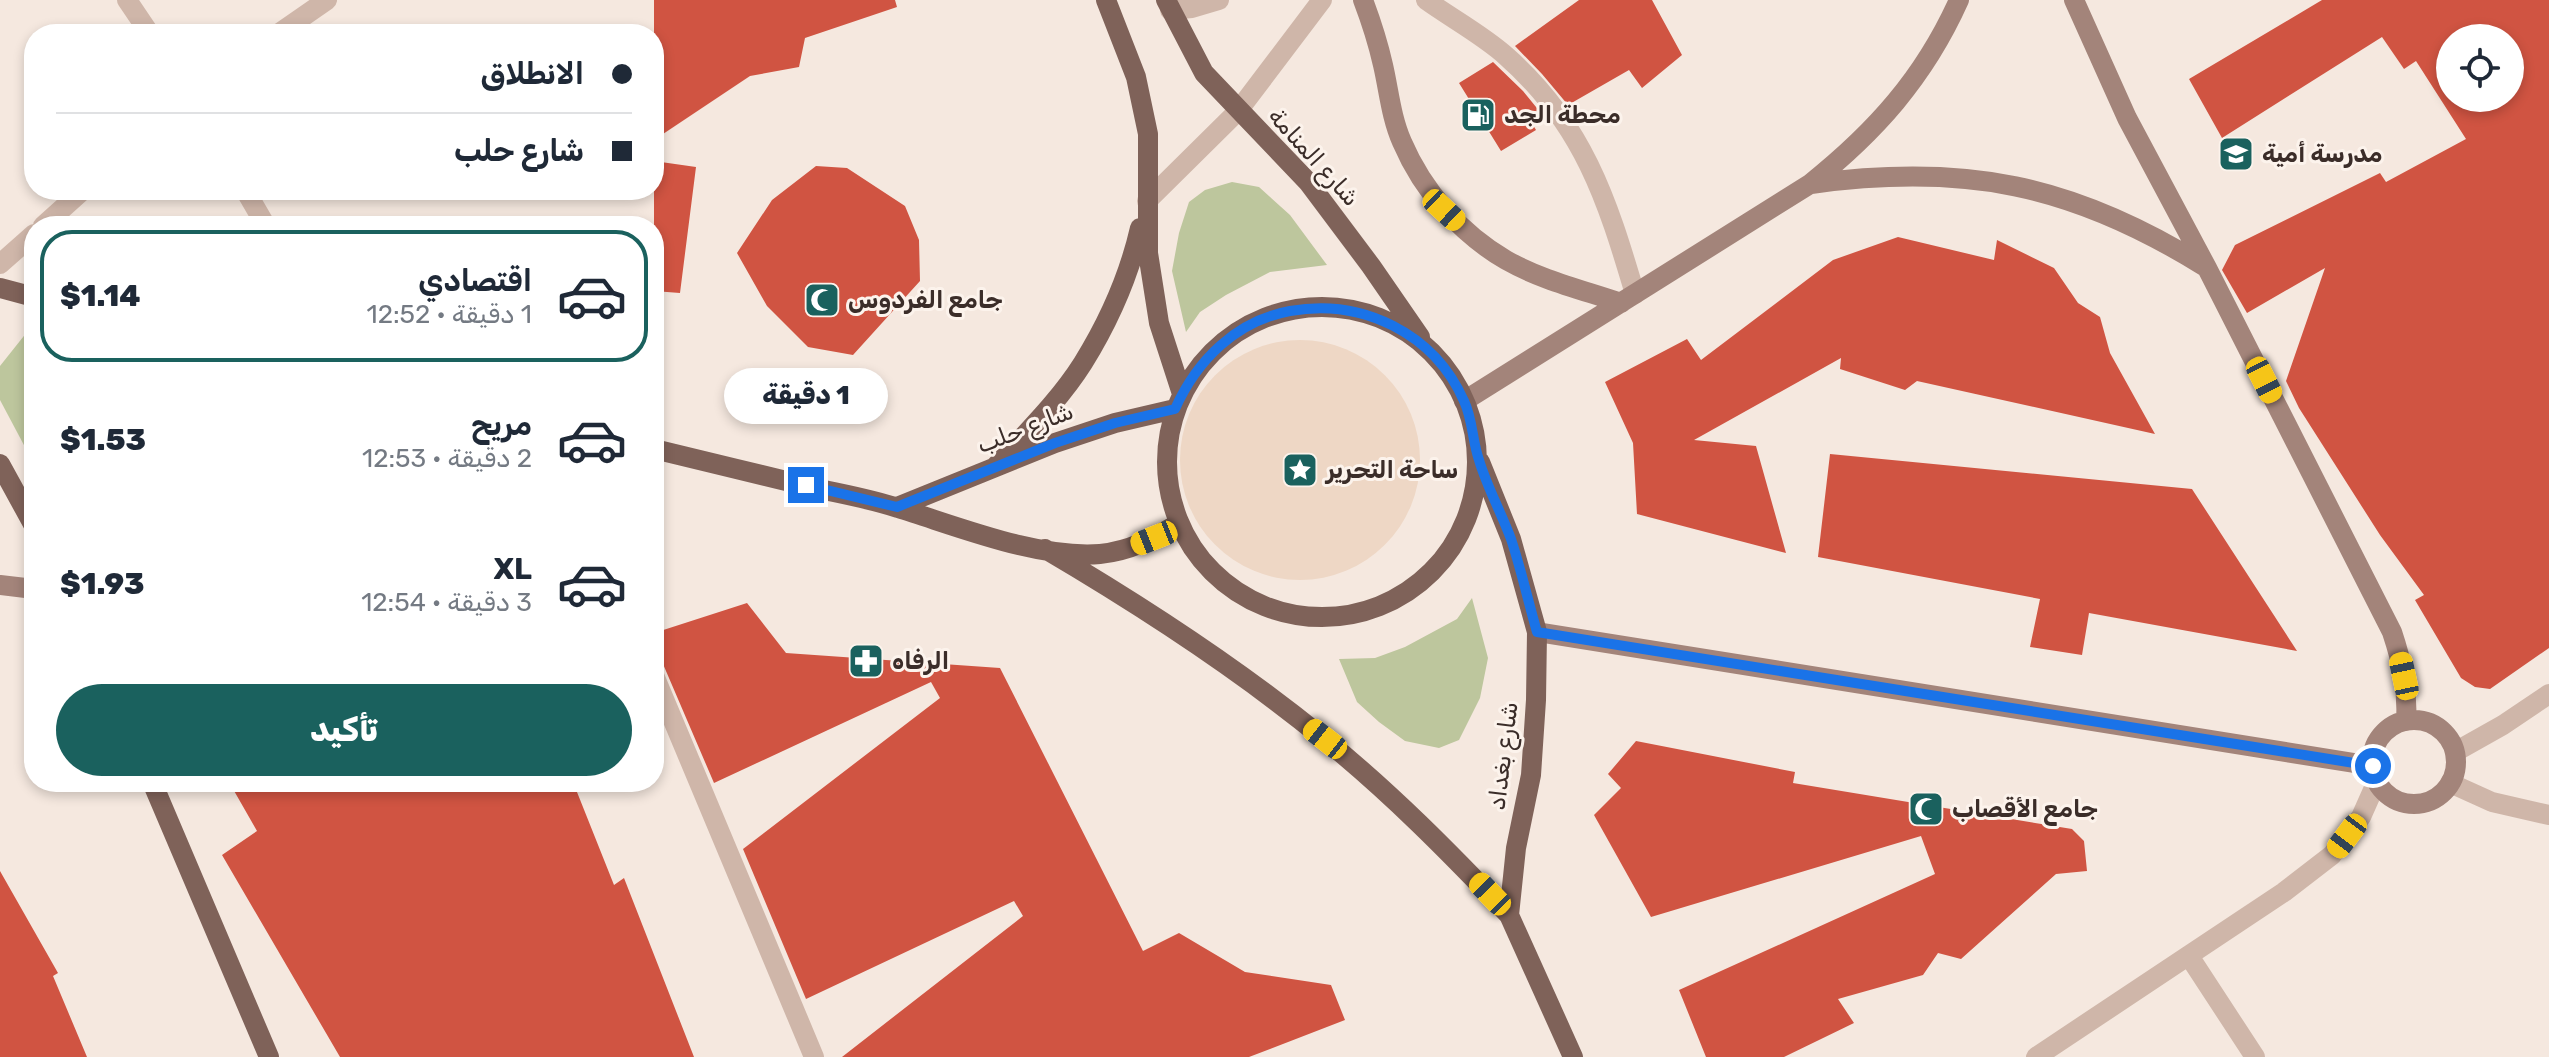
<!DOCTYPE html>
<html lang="ar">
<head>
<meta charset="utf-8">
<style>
  :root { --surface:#fff; --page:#f6f6f7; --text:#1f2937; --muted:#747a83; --line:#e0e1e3; --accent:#1a615e }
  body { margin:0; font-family:Rubik,"Noto Sans Arabic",sans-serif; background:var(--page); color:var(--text); direction:rtl; height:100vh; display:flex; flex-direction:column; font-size:30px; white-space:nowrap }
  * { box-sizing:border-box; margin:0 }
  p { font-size:26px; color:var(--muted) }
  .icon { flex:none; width:44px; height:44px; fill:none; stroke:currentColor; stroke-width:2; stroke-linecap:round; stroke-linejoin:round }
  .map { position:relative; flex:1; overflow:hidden; direction:ltr }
  .sheet { position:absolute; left:24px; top:216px; width:640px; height:576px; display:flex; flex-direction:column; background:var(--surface); border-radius:32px; box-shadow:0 4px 12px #0003; direction:rtl }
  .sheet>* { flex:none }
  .top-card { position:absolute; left:24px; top:24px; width:640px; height:176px; border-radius:32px; box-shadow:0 4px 12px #0003; direction:rtl; display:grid; align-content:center; height:176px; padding:0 32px; background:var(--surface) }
  .buttons { position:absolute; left:2436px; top:24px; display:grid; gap:16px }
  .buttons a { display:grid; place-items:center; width:88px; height:88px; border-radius:50%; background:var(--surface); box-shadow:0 4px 12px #0003; font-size:40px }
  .end { position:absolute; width:36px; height:36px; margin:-18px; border:10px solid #1a73e8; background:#fff; box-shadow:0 0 0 4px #fff }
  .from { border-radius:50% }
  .bubble { position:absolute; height:56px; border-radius:28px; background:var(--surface); box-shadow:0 4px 12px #0003; font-size:26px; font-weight:800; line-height:56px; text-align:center; direction:rtl }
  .car { position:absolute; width:24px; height:48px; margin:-24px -12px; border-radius:10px; box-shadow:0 0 6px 2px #0007; background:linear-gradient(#f5c518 24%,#345 0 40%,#f5c518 0 76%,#345 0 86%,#f5c518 0) }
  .top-card b { display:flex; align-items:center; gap:28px; height:76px; font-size:30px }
  .top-card b+b { border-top:2px solid var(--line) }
  .top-card i { width:20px; height:20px; background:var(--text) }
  ul { padding:14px 0 0; list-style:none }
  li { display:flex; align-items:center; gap:24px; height:132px; margin:0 16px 12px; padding:0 16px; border:4px solid transparent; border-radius:32px }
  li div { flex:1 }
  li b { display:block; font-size:30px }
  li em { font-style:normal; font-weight:800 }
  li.on { border-color:var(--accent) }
  li>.icon { width:72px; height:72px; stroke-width:1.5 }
  .action { display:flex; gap:16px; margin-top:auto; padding:16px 32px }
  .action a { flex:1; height:92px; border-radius:48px; background:var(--accent); color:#fff; font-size:32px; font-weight:800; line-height:92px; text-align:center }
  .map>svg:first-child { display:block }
</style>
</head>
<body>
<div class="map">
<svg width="2549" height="1057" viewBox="0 0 2549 1057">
  <rect width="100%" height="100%" fill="#f5e8df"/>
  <path fill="#bdc69d" d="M 1232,182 L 1259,187 L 1290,215 L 1327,265 L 1270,272 L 1226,295 L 1200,312 L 1186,332 L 1172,271 L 1179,233 L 1189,202 L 1205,190 Z
    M 31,327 L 34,327 L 34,464 L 0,400 L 0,366 Z
    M 1472,598 L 1488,658 L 1480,698 L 1459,740 L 1439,748 L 1405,741 L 1379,722 L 1357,702 L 1339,659 L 1375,658 L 1405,647 L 1457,619 Z"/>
  <path fill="#eed7c5" d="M1180 460a120 120 0 1 1 240 0a120 120 0 1 1-240 0Z"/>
  <path fill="#d05442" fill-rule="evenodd" d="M 654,0 L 895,0 L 897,7 L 805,38 L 799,67 L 750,76 L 654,140 Z
    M 1579,0 L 1652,0 L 1682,55 L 1642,88 L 1629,70 L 1568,105 L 1542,74 L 1515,46 Z
    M 2322,0 L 2549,0 L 2549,648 L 2490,689 L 2475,687 L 2461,678 L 2415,600 L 2424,595 L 2380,535 L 2299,408 L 2286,381 L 2325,268 L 2247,313 L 2222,270 L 2235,245 L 2380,173 L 2386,182 L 2466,139 L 2416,61 L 2404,69 L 2382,37 L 2222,138 L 2189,79 ZM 2450,38 L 2510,38 L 2510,98 L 2450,98 Z
    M 1493,62 L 1523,91 L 1545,118 L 1533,125 L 1536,130 L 1501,151 L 1459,83 Z
    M 654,161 L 696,167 L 680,293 L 654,291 Z
    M 816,166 L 847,168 L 905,206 L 919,240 L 920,281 L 853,355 L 808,347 L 767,306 L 737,253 L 772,200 Z
    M 1898,237 L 1994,260 L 1997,240 L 2054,268 L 2078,303 L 2100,317 L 2110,353 L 2155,434 L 1917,381 L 1905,390 L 1840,369 L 1841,358 L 1694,440 L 1756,446 L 1786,553 L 1637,514 L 1633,443 L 1605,382 L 1687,339 L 1701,360 L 1833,260 Z
    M 1830,454 L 2192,489 L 2297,651 L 2089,613 L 2082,655 L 2030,647 L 2040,599 L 1818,557 Z
    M 747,603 L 786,653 L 1000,668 L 1143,951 L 1179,933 L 1245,972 L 1331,985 L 1345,1020 L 1249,1057 L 842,1057 L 1023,916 L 1014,901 L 806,999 L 743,849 L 940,698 L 931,682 L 714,783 L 654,643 L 654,633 Z
    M 1636,741 L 1795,772 L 1793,783 L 2072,829 L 2084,841 L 2087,871 L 2056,874 L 1961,959 L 1938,953 L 1923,975 L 1838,999 L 1854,1023 L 1784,1057 L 1706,1057 L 1679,990 L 1935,874 L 1921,836 L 1651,917 L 1594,815 L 1621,788 L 1608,774 Z
    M 229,782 L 573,782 L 614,885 L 624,878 L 694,1057 L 340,1057 L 222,855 L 257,831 Z
    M 0,871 L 58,973 L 53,976 L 87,1057 L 0,1057 Z"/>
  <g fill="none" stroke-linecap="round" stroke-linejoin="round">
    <path stroke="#cfb6a9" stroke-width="20" d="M 1426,0 C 1451,18 1484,36 1506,56 C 1583,124 1607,199 1635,294
      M 1170,10 L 1192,8 L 1219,0
      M 245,190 L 266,226"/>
    <path stroke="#cfb6a9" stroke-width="20" d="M 127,0 L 150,34
      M 278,34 L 327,0
      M 43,226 L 83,190
      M 0,264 L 34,234
      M 654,675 L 814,1057
      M 2450,783 L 2492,802 L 2549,815
      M 2189,956 L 2255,1057
      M 2036,1057 L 2284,892 L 2332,855 L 2361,817 L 2377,781"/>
    <path stroke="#cfb6a9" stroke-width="20" d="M 1147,201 L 1238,111 L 1322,0
      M 2455,752 L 2503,725 L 2549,694"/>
    <path stroke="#a3847a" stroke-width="20" d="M 1363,0 C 1371,21 1378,43 1383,65 C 1389,91 1391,117 1402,142 C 1423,191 1460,233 1506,260 C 1541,280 1583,290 1621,303
      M 2074,0 L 2127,118 L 2207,268 L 2392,632 C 2402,662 2408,689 2406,721
      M 1811,184 C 1964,163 2072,184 2204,266
      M 1464,401 L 1810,184 C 1875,132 1924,78 1959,0
      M 0,585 L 34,589
      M 1537,632 L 2373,766
      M2372 762a42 42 0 1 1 84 0a42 42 0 1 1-84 0Z"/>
    <path stroke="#7f6259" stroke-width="20" d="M 1106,0 L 1136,77 L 1148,134 L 1148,253 L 1159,323 L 1182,394
      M 1166,0 L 1204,73 L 1308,182 L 1371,266 L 1420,337
      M 0,288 L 34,297
      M1167 462a155 155 0 1 1 310 0a155 155 0 1 1-310 0Z
      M 654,449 C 708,462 761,475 815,488 C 842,494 871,499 898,508 C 957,526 1038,559 1100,554 C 1130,551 1155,538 1179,523
      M 1480,462 L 1511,539 L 1537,632 L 1536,700 L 1531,775 L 1516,848 L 1509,915 L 1573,1057
      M 0,464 L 34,526
      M 995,467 C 1025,434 1059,401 1083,363 C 1109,321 1129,276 1140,228
      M 897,507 L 1055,443 L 1115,423 L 1175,409
      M 1045,549 C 1142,606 1236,667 1323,738 C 1390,792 1450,853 1509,915
      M 152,782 L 269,1057"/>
  </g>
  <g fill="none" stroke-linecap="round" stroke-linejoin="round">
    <path stroke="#1a73e8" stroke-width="10" d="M 806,485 L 897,507 L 1055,443 L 1115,423 L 1175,409 C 1197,360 1236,321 1290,311 C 1362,298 1434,333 1464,401 C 1473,420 1472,440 1479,460 C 1487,487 1501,512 1511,539 C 1521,569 1528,601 1537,632 L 2373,766"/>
  </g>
  <defs>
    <symbol id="fuel-square" viewBox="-11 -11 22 22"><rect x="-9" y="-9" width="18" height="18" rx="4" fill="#1a615e" stroke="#fcf3ec"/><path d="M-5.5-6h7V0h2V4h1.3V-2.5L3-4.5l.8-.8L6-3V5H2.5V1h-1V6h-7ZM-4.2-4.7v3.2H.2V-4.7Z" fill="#fff"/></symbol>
    <symbol id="school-square" viewBox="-11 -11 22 22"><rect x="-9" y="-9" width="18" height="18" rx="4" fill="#1a615e" stroke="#fcf3ec"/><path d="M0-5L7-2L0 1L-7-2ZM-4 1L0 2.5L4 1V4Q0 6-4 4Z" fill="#fff"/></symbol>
    <symbol id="mosque-square" viewBox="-11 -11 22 22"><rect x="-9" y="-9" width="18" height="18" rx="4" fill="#1a615e" stroke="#fcf3ec"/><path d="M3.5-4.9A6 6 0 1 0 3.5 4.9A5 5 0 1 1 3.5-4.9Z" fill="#fff"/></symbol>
    <symbol id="sight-square" viewBox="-11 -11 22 22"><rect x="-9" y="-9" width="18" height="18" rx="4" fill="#1a615e" stroke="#fcf3ec"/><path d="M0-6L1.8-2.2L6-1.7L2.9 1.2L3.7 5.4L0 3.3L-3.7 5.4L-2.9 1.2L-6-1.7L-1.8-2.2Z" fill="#fff"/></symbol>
    <symbol id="pharmacy-square" viewBox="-11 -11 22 22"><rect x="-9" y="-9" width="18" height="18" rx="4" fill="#1a615e" stroke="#fcf3ec"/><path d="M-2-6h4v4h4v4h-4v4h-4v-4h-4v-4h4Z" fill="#fff"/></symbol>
  </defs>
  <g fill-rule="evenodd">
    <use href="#fuel-square" x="1458" y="95" width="40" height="40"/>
    <use href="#school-square" x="2216" y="134" width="40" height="40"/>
    <use href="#mosque-square" x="802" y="280" width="40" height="40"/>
    <use href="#sight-square" x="1280" y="450" width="40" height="40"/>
    <use href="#pharmacy-square" x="846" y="641" width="40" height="40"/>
    <use href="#mosque-square" x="1906" y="789" width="40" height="40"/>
  </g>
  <g text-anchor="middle" stroke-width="6" stroke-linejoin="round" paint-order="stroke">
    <g font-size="24" font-weight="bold" fill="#3b2d29" stroke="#fcf3ec" text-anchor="start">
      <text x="1504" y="123">محطة الجد</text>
      <text x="2262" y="162">مدرسة أمية</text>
      <text x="848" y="308">جامع الفردوس</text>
      <text x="1326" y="478">ساحة التحرير</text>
      <text x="892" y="669">الرفاه</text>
      <text x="1952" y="817">جامع الأقصاب</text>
    </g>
    <g font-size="24" fill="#3b2d29" stroke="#fcf3ec">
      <text transform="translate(1314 157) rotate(48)" y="8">شارع المنامة</text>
      <text transform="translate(1025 428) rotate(-21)" y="8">شارع حلب</text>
      <text transform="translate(1503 756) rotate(-83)" y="8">شارع بغداد</text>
    </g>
  </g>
</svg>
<div class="buttons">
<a><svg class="icon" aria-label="locate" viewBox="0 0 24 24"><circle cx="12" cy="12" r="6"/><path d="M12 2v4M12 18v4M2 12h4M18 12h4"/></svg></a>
</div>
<i class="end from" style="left:2373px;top:766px"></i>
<i class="end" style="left:806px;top:485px"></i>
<div class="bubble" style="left:724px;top:368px;width:164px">1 دقيقة</div>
<i class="car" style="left:1444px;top:210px;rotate:133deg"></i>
<i class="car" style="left:2264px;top:380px;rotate:153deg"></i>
<i class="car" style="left:1154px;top:538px;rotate:248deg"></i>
<i class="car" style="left:2404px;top:676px;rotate:348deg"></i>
<i class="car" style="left:1325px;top:739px;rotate:308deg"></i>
<i class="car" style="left:2347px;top:836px;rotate:217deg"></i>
<i class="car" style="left:1490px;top:894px;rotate:316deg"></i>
<div class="top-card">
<b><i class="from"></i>الانطلاق</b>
<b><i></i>شارع حلب</b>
</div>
<section class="sheet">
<ul>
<li class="on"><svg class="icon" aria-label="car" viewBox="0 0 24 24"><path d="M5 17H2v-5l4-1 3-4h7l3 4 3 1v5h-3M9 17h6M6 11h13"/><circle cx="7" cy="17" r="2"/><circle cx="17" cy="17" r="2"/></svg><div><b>اقتصادي</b><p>1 دقيقة · 12:52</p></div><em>$1.14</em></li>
<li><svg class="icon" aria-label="car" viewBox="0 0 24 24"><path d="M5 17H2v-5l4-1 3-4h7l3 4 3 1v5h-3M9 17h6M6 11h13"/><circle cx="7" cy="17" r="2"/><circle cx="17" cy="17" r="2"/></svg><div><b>مريح</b><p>2 دقيقة · 12:53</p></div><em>$1.53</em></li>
<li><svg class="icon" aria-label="car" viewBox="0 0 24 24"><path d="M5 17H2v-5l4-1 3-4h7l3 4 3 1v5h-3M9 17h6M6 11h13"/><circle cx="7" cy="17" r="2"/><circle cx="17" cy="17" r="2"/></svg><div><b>XL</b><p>3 دقيقة · 12:54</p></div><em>$1.93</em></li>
</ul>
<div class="action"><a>تأكيد</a></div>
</section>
</div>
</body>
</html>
